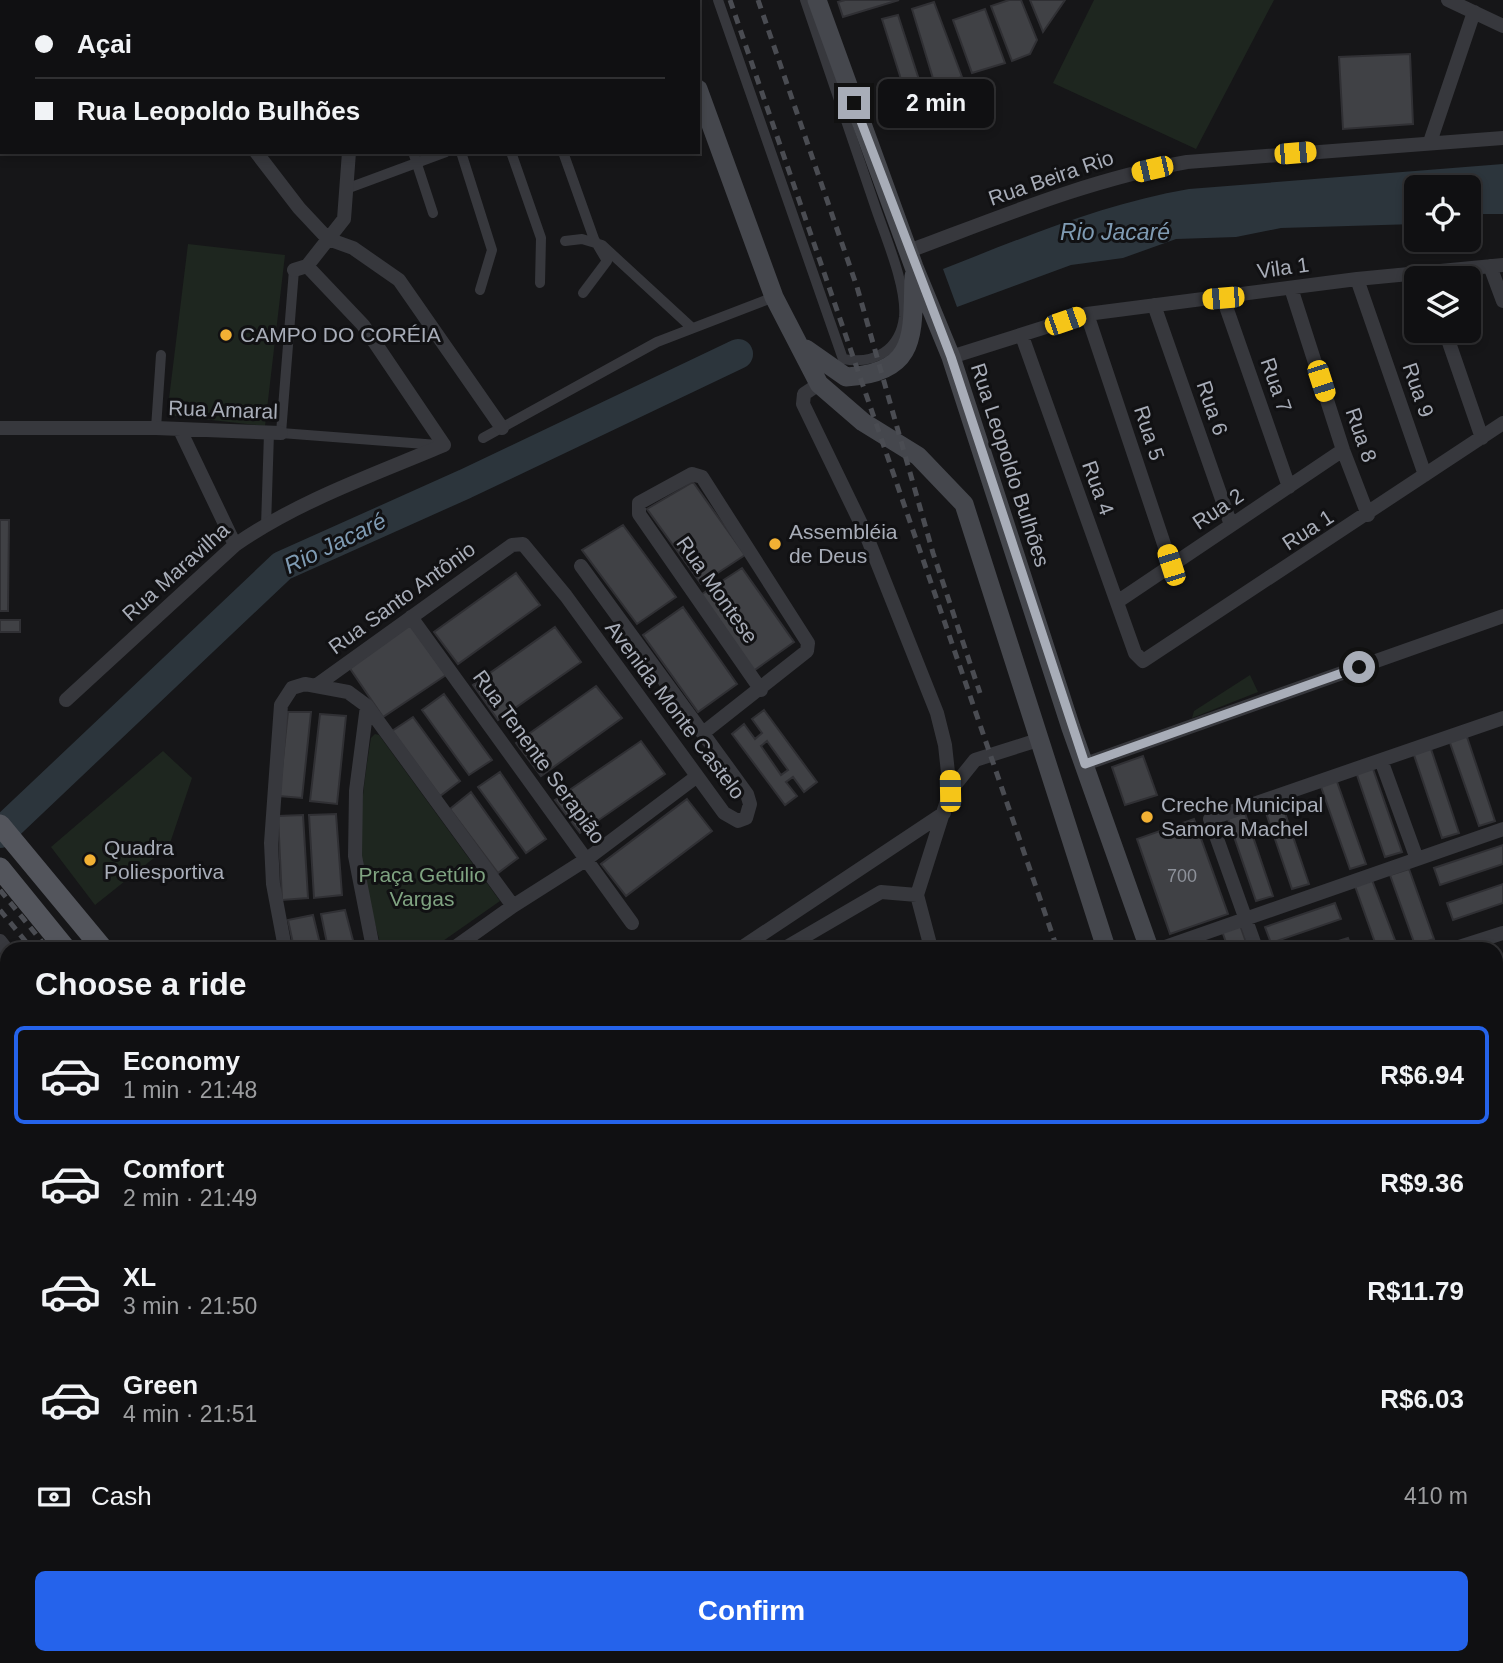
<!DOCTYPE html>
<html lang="en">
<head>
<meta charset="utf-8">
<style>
  :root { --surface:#101012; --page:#1e1e20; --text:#f1f3f6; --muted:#9c9d9f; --line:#303032; --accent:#2563eb }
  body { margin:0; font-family:Arial,sans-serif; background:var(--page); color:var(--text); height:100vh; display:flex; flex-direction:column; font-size:26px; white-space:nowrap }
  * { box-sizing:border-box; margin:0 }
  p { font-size:23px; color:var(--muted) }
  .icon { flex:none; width:38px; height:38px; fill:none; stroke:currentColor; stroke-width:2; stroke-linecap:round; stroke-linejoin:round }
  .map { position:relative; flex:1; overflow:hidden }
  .panel { position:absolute; left:0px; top:942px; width:1503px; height:723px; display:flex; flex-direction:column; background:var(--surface); border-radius:21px 21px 0 0; box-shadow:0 4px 10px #0003,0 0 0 2px var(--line) }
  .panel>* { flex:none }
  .banner { position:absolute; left:0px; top:0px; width:700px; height:154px; box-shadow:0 4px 10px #0003,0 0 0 2px var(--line); display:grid; align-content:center; height:154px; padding:0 35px; background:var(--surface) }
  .controls { position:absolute; left:1404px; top:175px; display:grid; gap:14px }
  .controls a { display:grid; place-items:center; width:77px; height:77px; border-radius:10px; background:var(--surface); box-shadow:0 4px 10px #0003,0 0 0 2px var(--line); font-size:35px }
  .end { position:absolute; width:32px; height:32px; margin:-16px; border:9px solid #a8adb8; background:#111; box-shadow:0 0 0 4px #111 }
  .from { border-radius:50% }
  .bubble { position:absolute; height:49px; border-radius:10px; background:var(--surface); box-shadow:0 4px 10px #0003,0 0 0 2px var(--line); font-size:23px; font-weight:700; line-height:49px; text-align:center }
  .car { position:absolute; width:21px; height:42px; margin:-21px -10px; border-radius:9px; box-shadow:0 0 5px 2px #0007; background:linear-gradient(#f5c518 24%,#345 0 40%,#f5c518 0 76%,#345 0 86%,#f5c518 0) }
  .banner b { display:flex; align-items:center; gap:24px; height:66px; font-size:26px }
  .banner b+b { border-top:2px solid var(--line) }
  .banner i { width:18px; height:18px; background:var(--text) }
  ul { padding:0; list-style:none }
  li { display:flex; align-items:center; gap:21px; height:98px; margin:0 14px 10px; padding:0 21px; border:4px solid transparent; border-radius:10px }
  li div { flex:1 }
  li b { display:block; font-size:26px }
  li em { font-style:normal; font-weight:700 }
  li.selected { border-color:var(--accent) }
  li>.icon { width:63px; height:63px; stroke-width:1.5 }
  h2 { padding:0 35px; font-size:32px; line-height:84px }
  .pay { display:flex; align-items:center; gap:18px; height:77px; padding:0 35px; font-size:26px }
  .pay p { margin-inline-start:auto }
  .button { display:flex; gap:14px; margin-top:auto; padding:14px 35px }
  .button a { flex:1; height:80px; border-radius:10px; background:var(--accent); color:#fff; font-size:28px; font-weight:700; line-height:80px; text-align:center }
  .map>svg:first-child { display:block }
</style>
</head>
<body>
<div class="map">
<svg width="1503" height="1663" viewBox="0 0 1503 1663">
  <rect width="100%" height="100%" fill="#161618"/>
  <path fill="#1e261f" d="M 1094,0 L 1274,0 L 1196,149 L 1053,83 Z
    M 188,244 L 285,255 L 265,426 L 167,415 Z
    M 1250,675 L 1258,692 L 1192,718 L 1194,711 Z
    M 375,734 L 379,735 L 500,901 L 433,948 L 381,948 C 377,925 367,903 364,879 C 357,831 363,786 371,738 Z
    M 163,751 L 192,778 L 169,846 L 95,905 L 51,847 Z"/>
  <path fill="#2c353c" d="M 1503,164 L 1503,214 L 1468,214 L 1468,187 L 1416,187 L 1416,224 L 1281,228 L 1236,237 L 1176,239 L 1123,258 L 1071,265 L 957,307 L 943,269 C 1025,237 1102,204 1189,189 Z"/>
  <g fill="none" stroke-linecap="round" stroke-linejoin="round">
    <path stroke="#2c353c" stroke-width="30" d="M 0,833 L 282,566 L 465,484 L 738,354"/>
  </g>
  <path fill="#404145" stroke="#303034" stroke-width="2" fill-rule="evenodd" d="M 845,0 L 899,0 L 843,17 L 838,2 Z
    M 1009,0 L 1021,0 L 1037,40 L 1030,54 L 1012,61 L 991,6 Z
    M 1030,0 L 1065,0 L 1043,32 Z
    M 934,2 L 962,77 L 935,85 L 912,9 Z
    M 985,9 L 1005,63 L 972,73 L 953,20 Z
    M 898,15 L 922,89 L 906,95 L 882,19 Z
    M 1410,54 L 1413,124 L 1343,129 L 1339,57 Z
    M 693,482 L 745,555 L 701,584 L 647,509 Z
    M 0,520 L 9,520 L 8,611 L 0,611 Z
    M 623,525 L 676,597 L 637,624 L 582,550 Z
    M 742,568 L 794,642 L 752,672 L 699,596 Z
    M 516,573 L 540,605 L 458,664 L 434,632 Z
    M 683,607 L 737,684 L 698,712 L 643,635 Z
    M 0,620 L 20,620 L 20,632 L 0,632 Z
    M 410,624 L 446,675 L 383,717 L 349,667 Z
    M 555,627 L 581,662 L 498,720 L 473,685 Z
    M 596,686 L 622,718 L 541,776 L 516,743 Z
    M 444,694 L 492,760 L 469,775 L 422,710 Z
    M 764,710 L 817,782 L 804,792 L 793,777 L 786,782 L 797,796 L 785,805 L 732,734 L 744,724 L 755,739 L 762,733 L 752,719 ZM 767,741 L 788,770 L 781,775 L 761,746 Z
    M 288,712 L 311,712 L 302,798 L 279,796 Z
    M 320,714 L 346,716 L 337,804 L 310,801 Z
    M 413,717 L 460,781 L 440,796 L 392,731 Z
    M 1466,734 L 1495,821 L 1479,826 L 1449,740 Z
    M 641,741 L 665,774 L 580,833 L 555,800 Z
    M 1430,746 L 1459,833 L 1442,838 L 1413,752 Z
    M 1143,756 L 1157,795 L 1125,805 L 1112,767 Z
    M 1372,766 L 1402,852 L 1385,857 L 1356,772 Z
    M 500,772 L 546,839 L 526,853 L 478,787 Z
    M 1336,779 L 1366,864 L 1350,869 L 1320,784 Z
    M 471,792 L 518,858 L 498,873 L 450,809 Z
    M 1280,798 L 1309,884 L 1292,889 L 1263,804 Z
    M 687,799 L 712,831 L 626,896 L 601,864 Z
    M 1244,810 L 1273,896 L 1256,901 L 1227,816 Z
    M 336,814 L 342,895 L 314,898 L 309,815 Z
    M 303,815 L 308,898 L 282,900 L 278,816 Z
    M 1194,819 L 1228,914 L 1170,934 L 1137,839 Z
    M 1503,845 L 1503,864 L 1440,885 L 1434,868 Z
    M 1409,869 L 1434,939 L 1415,945 L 1390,875 Z
    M 1372,880 L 1398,948 L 1377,948 L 1355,886 Z
    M 1503,884 L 1503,903 L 1453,920 L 1447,903 Z
    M 1335,903 L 1341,919 L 1271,943 L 1265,927 Z
    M 345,910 L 355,948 L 328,948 L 321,914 Z
    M 313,915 L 321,948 L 294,948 L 288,920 Z
    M 1240,925 L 1248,948 L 1228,948 L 1222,931 Z
    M 1348,938 L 1352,948 L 1316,948 Z
    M 0,1110 L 2,1113 L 7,1110 L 7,1151 L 0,1156 Z
    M 4,1276 L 7,1280 L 7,1305 L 0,1296 L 0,1278 Z
    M 553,1657 L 627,1657 L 623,1663 L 549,1663 Z
    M 646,1657 L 670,1657 L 677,1663 L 654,1663 Z
    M 670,1657 L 695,1657 L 702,1663 L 677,1663 Z
    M 720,1657 L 750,1657 L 746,1663 L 716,1663 Z
    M 965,1657 L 994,1657 L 1001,1663 L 971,1663 Z
    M 1024,1657 L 1054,1657 L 1060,1663 L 1031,1663 Z"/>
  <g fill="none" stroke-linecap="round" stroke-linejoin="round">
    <path stroke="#333438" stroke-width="16" stroke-dasharray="16 8" stroke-linecap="butt" d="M 149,1663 L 155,1657"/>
    <path stroke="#37383d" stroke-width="10" d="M 409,0 L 409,2
      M 456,0 L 457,2
      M 510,0 L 510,2
      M 718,0 L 843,359 C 874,365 900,350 904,317 C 907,285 884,234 874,203 C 851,136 828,68 805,0
      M 430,2 L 435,0
      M 413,152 L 433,213
      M 461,152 L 492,250 L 480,290
      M 511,152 L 541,238 L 540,283
      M 563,152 L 594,239 L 607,261 L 583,293
      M 346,189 L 446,152
      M 565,241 L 582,239 L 602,245 L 691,327
      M 294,270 L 281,433 L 438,445
      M 156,428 L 161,355
      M 483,438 L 657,342 L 774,297
      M 266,526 L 269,433"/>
    <path stroke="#37383d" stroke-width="14" d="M 144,0 L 145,2
      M 1448,0 L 1503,26
      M 362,2 L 362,0
      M 1430,142 L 1474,12
      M 256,152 L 299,208 L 328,239 L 353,248 L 399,280 L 502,428
      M 909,251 C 1000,217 1090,179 1187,162 L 1503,138
      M 307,266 L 344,219 L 349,152
      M 1490,266 L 1503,301
      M 1357,279 L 1425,475
      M 1291,288 L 1343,450 L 1368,515
      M 1223,298 L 1289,487
      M 1154,305 L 1231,525
      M 1087,314 L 1171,565
      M 1445,331 L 1482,438
      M 1022,336 L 1135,653 L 1143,661 L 1503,423
      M 951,357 L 1087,314 L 1357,279 L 1503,265
      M 819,384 L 804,394 L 803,404 L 865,532 L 937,713 L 945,745 L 950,791 L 917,895 L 931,948
      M 0,428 L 156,428 L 281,433
      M 180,430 L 235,545
      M 1117,602 L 1343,450
      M 411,617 L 632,923
      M 317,685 L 512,545 L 523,544 L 566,596 L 724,813 L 738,821 L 746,818 L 750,804 L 747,794 L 581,566
      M 66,700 L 235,545 C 298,501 373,475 444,445 L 363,325 L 307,266 L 294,270
      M 367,706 L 356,791 L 355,856 L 373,948
      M 703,733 L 807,651 L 808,643 L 702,477 L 692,474 L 639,503 L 639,514 L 761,690
      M 1381,760 L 1417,859
      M 1085,764 L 1503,616
      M 950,791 L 975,760 L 1038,740
      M 0,941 L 7,950
      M 285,948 L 273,884 L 271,843 L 281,705 L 292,688 L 305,684 L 348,692 L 367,706 L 513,906
      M 454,948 L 513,906 L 587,859 L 696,777
      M 741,948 L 944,813
      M 785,948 L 881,892 L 917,895
      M 1162,948 L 1503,829
      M 1256,948 L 1210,819 L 1503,718
      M 1456,948 L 1503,933
      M 0,1179 L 7,1174
      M 0,1341 L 7,1350
      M 1061,1657 L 1068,1663
      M 1169,1657 L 1171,1663
      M 1254,1657 L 1256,1663
      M 903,1663 L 908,1657"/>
    <path stroke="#45474d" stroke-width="19" d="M 666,0 L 666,2
      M 817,0 L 914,267 L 951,357 L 1071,728 L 1149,948
      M 698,89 L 774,297 L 819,384 L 863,422 L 918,456 L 964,504 L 1106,948
      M 806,349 L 846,377 C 919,373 912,333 914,276
      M 1496,1589 L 1503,1594
      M 1496,1642 L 1503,1647"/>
    <path stroke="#53555c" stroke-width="21" d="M 0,825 L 102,948
      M 0,868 L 65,948
      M 776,1657 L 784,1663
      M 814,1657 L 821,1663"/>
    <path stroke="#4a4c52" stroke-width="5" stroke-dasharray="9 7" stroke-linecap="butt" d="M 730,0 L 1057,948
      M 758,0 L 857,287 L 933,553 L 980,693
      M 0,890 L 47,948
      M 0,910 L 31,948
      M 0,1527 L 7,1531
      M 0,1545 L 7,1549
      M 0,1559 L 7,1563
      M 171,1657 L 181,1663
      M 199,1657 L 209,1663
      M 228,1657 L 238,1663
      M 515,1657 L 517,1663
      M 529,1657 L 532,1663
      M 1295,1657 L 1296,1663"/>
  </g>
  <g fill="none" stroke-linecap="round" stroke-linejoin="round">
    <path stroke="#a8adb8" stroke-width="9" d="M 854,103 L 951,357 L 1085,764 L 1359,667"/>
  </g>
  <g fill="#f2b134" stroke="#111113" stroke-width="2.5">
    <circle cx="226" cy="335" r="7"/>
    <circle cx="775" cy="544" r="7"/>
    <circle cx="1147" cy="817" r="7"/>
    <circle cx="90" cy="860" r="7"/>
  </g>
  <g text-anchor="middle" stroke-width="6" stroke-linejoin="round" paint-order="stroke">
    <g font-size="18" fill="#8e929b">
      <text x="1182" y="882">700</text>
    </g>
    <g font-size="21" fill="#a8adb8" stroke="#111113">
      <text transform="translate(1051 178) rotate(-19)" y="7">Rua Beira Rio</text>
      <text transform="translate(1283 268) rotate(-8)" y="7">Vila 1</text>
      <text transform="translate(1276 385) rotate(71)" y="7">Rua 7</text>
      <text transform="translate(1418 390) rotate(71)" y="7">Rua 9</text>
      <text transform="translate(1212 408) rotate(71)" y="7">Rua 6</text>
      <text transform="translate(223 410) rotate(2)" y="7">Rua Amaral</text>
      <text transform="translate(1149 433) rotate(72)" y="7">Rua 5</text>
      <text transform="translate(1361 435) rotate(71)" y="7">Rua 8</text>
      <text transform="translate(1010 465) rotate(72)" y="7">Rua Leopoldo Bulhões</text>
      <text transform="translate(1098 488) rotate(70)" y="7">Rua 4</text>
      <text transform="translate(1218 509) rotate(-34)" y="7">Rua 2</text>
      <text transform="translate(1308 530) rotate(-33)" y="7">Rua 1</text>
      <text transform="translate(176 572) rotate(-42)" y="7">Rua Maravilha</text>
      <text transform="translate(717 590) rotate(55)" y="7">Rua Montese</text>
      <text transform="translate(402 598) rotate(-36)" y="7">Rua Santo Antônio</text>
      <text transform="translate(675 710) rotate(53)" y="7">Avenida Monte Castelo</text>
      <text transform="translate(539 757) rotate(54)" y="7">Rua Tenente Serapião</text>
    </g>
    <g font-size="21" fill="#a8adb8" stroke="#111113" text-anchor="start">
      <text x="240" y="342">CAMPO DO CORÉIA</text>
      <text x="789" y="539">Assembléia<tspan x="789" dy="24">de Deus</tspan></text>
      <text x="1161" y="812">Creche Municipal<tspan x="1161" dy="24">Samora Machel</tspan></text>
      <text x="104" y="855">Quadra<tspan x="104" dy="24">Poliesportiva</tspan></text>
    </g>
    <g font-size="21" fill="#7fa381" stroke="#111113">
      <text x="422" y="882">Praça Getúlio<tspan x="422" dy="24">Vargas</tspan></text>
    </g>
    <g font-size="23" font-style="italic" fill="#7f9bb3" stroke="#111113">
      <text x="1115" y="240">Rio Jacaré</text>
      <text transform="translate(335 543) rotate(-26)" y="8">Rio Jacaré</text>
    </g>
  </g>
</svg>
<div class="controls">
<a><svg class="icon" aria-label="locate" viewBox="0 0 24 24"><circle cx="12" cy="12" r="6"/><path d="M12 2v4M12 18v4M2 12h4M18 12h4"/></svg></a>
<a><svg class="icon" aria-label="layers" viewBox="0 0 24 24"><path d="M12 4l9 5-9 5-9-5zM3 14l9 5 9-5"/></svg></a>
</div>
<i class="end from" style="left:1359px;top:667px"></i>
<i class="end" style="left:854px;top:103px"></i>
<div class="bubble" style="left:878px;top:79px;width:116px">2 min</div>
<i class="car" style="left:1295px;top:153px;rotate:85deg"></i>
<i class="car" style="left:1152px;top:169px;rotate:257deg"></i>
<i class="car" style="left:1223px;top:298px;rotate:265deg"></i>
<i class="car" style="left:1065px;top:321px;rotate:71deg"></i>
<i class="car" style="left:1321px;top:381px;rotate:162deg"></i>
<i class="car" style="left:1171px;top:565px;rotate:342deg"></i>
<i class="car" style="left:950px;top:791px;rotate:359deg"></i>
<div class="banner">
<b><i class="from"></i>Açai</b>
<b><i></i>Rua Leopoldo Bulhões</b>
</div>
<section class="panel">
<h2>Choose a ride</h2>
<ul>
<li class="selected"><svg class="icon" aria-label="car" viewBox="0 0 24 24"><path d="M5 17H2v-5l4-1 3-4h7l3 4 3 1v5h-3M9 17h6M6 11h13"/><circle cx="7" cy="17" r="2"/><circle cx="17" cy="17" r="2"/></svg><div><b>Economy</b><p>1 min · 21:48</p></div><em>R$6.94</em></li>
<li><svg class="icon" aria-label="car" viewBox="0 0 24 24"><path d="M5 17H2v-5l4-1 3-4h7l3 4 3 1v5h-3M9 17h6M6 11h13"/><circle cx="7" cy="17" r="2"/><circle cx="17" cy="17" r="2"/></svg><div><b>Comfort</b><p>2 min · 21:49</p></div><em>R$9.36</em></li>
<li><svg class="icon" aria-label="car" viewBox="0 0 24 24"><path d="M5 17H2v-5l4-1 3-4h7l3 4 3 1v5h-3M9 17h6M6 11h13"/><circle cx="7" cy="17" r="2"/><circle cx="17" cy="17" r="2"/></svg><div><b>XL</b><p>3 min · 21:50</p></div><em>R$11.79</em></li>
<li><svg class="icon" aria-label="car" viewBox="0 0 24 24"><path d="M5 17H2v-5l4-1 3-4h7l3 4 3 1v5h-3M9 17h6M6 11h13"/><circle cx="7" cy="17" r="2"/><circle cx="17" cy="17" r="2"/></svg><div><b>Green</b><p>4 min · 21:51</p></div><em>R$6.03</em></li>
</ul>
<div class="pay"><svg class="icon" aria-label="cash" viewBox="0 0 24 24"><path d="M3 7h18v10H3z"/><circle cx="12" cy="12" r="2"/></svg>Cash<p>410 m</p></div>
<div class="button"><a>Confirm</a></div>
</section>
</div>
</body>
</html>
